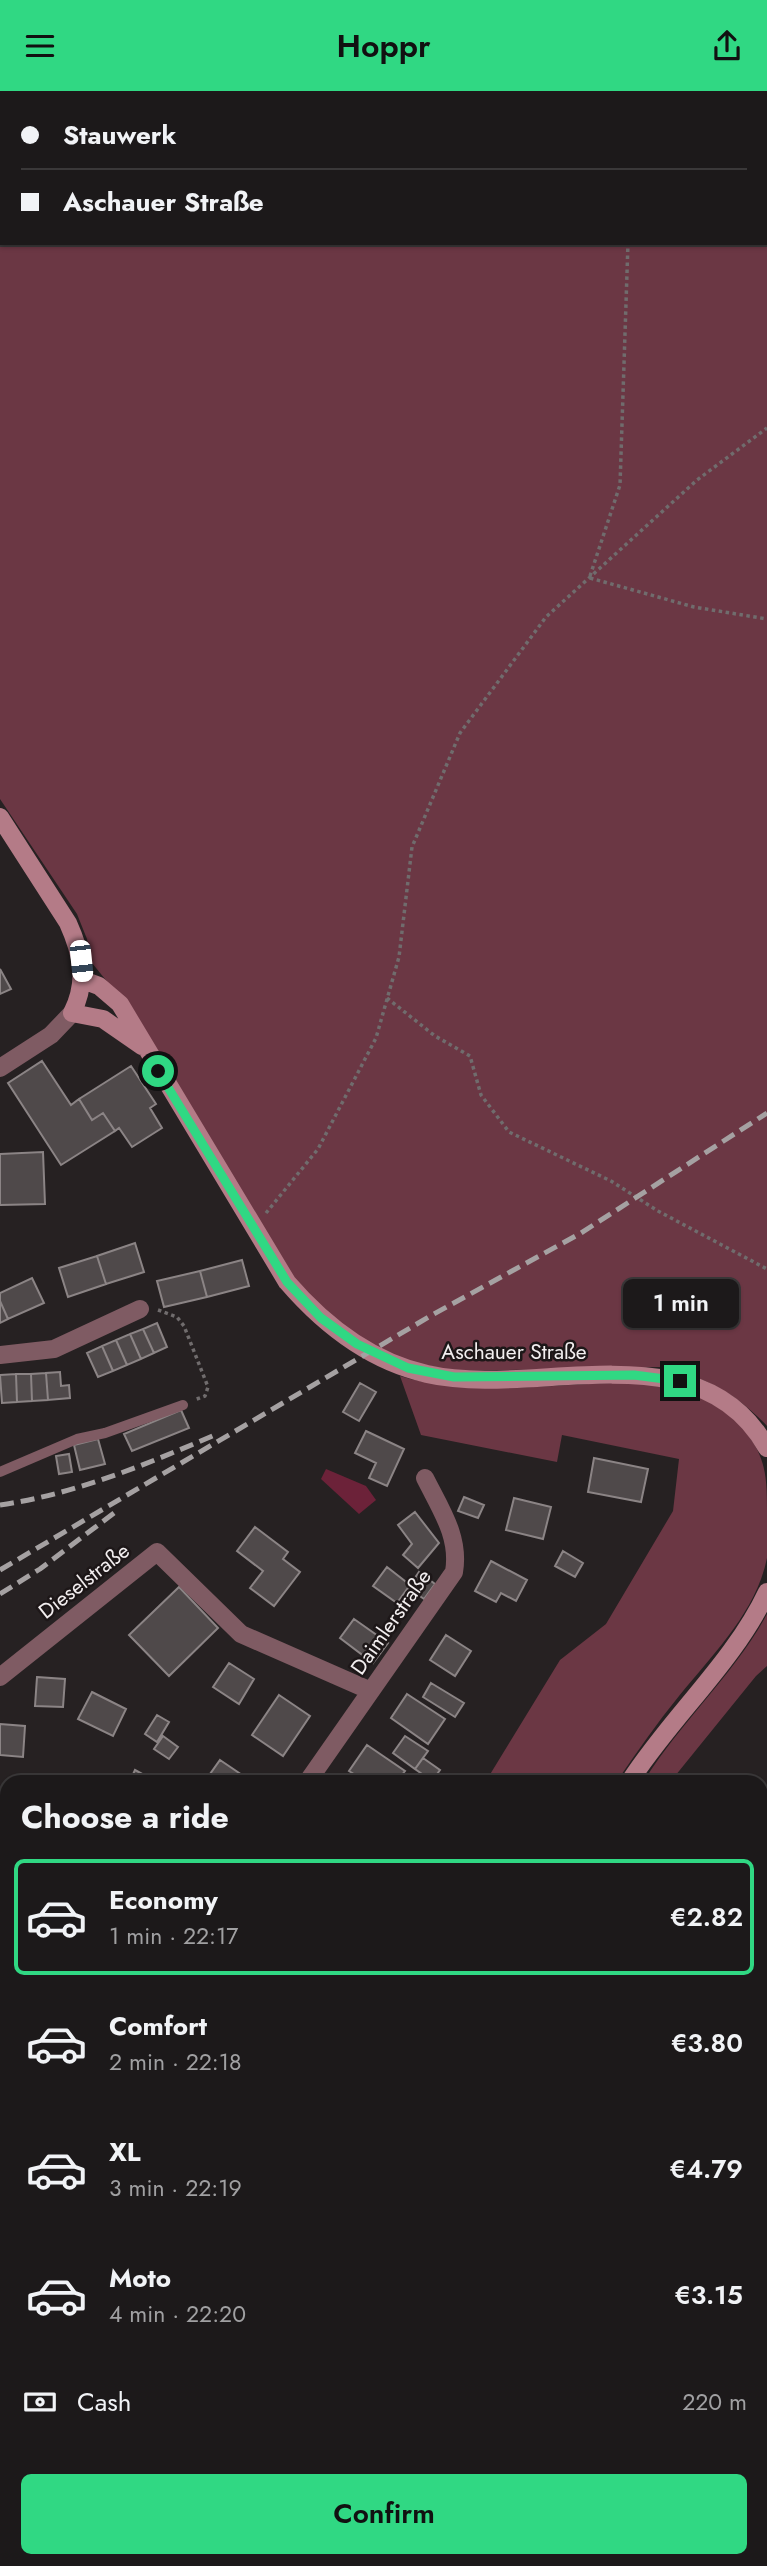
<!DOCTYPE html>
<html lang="en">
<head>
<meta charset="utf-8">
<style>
  :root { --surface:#1c191a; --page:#292627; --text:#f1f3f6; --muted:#a0a0a2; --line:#3a3839; --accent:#30d883 }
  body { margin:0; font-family:Jost,sans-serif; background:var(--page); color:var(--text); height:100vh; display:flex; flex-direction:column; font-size:26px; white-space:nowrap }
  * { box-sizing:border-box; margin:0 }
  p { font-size:23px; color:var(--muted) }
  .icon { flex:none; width:38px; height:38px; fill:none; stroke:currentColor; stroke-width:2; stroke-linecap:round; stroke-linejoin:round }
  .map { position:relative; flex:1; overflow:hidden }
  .side { position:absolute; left:0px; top:1684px; width:768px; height:793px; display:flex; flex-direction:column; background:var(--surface); border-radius:21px 21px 0 0; box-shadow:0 2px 5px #0004,0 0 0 2px var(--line) }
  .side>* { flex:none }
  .guide { position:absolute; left:0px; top:0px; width:768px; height:154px; box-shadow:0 2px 5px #0004,0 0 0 2px var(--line); display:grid; align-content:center; height:154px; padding:0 21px; background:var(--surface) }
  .end { position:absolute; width:32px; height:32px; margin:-16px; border:9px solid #30d883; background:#111; box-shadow:0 0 0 4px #111 }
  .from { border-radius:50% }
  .bubble { position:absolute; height:49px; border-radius:10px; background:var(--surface); box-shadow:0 2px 5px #0004,0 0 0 2px var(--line); font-size:23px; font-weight:600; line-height:49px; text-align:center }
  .car { position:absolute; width:21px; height:42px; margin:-21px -10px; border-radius:9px; box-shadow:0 0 5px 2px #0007; background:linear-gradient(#fff 24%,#345 0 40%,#fff 0 76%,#345 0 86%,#fff 0) }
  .guide b { display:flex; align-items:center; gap:24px; height:66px; font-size:26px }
  .guide b+b { border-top:2px solid var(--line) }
  .guide i { width:18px; height:18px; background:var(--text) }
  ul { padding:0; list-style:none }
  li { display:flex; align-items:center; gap:21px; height:116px; margin:0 14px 10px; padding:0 7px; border:4px solid transparent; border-radius:10px }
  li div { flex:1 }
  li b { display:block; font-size:26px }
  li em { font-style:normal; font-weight:600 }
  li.on { border-color:var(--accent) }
  li>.icon { width:63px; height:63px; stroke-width:1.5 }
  h2 { padding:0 21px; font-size:32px; line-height:84px }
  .pay { display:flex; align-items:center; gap:18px; height:77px; padding:0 21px; font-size:26px }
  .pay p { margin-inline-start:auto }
  .primary-button { display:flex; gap:14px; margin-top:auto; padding:14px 21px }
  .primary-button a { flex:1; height:80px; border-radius:10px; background:var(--accent); color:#111; font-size:28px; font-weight:600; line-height:80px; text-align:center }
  header { display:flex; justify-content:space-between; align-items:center; height:91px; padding:0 21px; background:var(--accent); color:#111; font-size:32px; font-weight:600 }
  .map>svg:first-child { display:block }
</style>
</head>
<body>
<header><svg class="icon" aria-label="menu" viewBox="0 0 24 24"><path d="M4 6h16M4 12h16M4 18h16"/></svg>Hoppr<svg class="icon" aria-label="share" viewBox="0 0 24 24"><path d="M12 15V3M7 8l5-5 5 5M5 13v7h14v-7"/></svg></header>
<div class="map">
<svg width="767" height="2475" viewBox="0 0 767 2475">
  <rect width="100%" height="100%" fill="#262122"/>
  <path fill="#6b3744" d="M 767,28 L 767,1335 C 737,1303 703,1284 660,1276 L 454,1280 L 407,1270 L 370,1255 L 342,1236 L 294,1189 L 122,909 L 92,872 L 87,848 L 77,823 L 0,708 L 0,96 L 2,152 L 766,152 Z
    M 400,1285 C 479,1309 565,1289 648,1292 C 682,1294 724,1314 745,1340 C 766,1366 767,1387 767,1419 C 767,1435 767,1452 767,1467 C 756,1521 713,1563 679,1605 C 657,1632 637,1661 617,1690 L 486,1690 L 560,1569 L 606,1533 L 673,1420 L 679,1368 L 562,1344 L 557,1371 L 421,1344 Z
    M 767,1523 L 767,1575 L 756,1585 L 671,1690 L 644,1690 C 680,1631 734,1584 767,1523 Z
    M 173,2469 L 272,2469 L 270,2475 L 179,2475 Z"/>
  <path fill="#6c2239" d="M 326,1378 L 366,1395 L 376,1409 L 359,1423 L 321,1388 Z"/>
  <path fill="#4f494a" stroke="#8b8485" stroke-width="2" d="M 0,878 L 11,898 L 0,903 Z
    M 42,970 L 71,1014 L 79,1008 L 92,1029 L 103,1022 L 115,1040 L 61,1074 L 8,992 Z
    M 131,975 L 156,1013 L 150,1017 L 162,1037 L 132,1056 L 119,1037 L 115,1040 L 103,1022 L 92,1029 L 79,1008 Z
    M 43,1061 L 45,1113 L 0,1114 L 0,1063 Z
    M 135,1152 L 144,1181 L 106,1193 L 97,1165 Z
    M 97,1165 L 106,1193 L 68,1206 L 59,1177 Z
    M 242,1169 L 249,1195 L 207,1206 L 200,1180 Z
    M 200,1180 L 207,1206 L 164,1216 L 157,1190 Z
    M 32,1187 L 44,1212 L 8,1228 L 0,1210 L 0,1202 Z
    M 0,1210 L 8,1228 L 0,1232 Z
    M 157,1232 L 167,1256 L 154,1262 L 143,1238 Z
    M 143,1238 L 154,1262 L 141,1268 L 130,1243 Z
    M 130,1243 L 141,1268 L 127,1274 L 116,1249 Z
    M 116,1249 L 127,1274 L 113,1280 L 102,1255 Z
    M 102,1255 L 113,1280 L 98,1286 L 87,1262 Z
    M 60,1281 L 61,1295 L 69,1294 L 70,1307 L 48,1309 L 46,1282 Z
    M 46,1282 L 48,1309 L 32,1310 L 31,1283 Z
    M 16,1283 L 17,1311 L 2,1312 L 0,1284 Z
    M 16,1283 L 31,1283 L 32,1310 L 17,1311 Z
    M 360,1292 L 376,1301 L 359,1330 L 343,1321 Z
    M 181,1319 L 189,1337 L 132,1360 L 124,1343 Z
    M 366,1340 L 404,1358 L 387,1395 L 369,1387 L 376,1372 L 355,1362 Z
    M 98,1348 L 105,1373 L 80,1379 L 74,1354 Z
    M 69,1363 L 72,1381 L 59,1383 L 56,1365 Z
    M 594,1367 L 648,1378 L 641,1411 L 588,1401 Z
    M 464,1406 L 484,1414 L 478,1427 L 458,1420 Z
    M 514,1407 L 551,1416 L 543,1448 L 506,1439 Z
    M 415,1421 L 439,1452 L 418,1477 L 403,1464 L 412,1453 L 398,1434 Z
    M 255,1436 L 288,1461 L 283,1468 L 300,1481 L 274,1515 L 250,1497 L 263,1480 L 237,1460 Z
    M 563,1460 L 583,1472 L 575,1486 L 555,1475 Z
    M 491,1470 L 527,1489 L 516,1510 L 501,1502 L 496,1511 L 475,1500 Z
    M 387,1476 L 410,1494 L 397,1512 L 373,1495 Z
    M 419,1481 L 435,1493 L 424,1508 L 408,1497 Z
    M 179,1496 L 218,1537 L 169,1585 L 129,1544 Z
    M 354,1528 L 388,1552 L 373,1572 L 340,1547 Z
    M 446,1544 L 471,1560 L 455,1585 L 430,1569 Z
    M 229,1572 L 254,1588 L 239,1613 L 213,1596 Z
    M 37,1586 L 65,1588 L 63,1616 L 35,1615 Z
    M 431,1592 L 464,1612 L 455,1626 L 423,1606 Z
    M 92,1601 L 126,1618 L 113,1645 L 78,1628 Z
    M 407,1603 L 445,1628 L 428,1653 L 391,1627 Z
    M 279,1604 L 310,1625 L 283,1665 L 252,1644 Z
    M 157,1624 L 169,1631 L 157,1651 L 145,1643 Z
    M 0,1633 L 25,1635 L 23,1666 L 0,1664 Z
    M 163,1645 L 178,1656 L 169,1668 L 154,1658 Z
    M 405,1645 L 428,1660 L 415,1678 L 393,1662 Z
    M 367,1654 L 405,1680 L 397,1690 L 365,1690 L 349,1680 Z
    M 423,1667 L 440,1679 L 432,1690 L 415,1678 Z
    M 220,1669 L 245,1686 L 242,1690 L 205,1690 Z
    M 135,1679 L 148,1686 L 145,1690 L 130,1690 Z
    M 0,2127 L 7,2128 L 7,2159 L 0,2159 Z
    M 0,2225 L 7,2226 L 6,2254 L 0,2253 Z
    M 0,2366 L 7,2366 L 7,2395 L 0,2395 Z
    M 120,2469 L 130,2469 L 136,2475 L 115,2475 Z"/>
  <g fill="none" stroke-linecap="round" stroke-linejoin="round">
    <path stroke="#706c6d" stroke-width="3.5" stroke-dasharray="3.5 3.5" stroke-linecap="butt" d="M 685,2 L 686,0
      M 590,485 L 620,394 L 628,152
      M 590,487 L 694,516 L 767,528
      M 387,907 L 435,945 L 470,965 L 481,1004 L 509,1041 L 611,1090 L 658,1120 L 767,1178
      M 266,1122 L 318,1058 L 376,947 L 399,866 L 412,756 L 460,642 L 546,526 L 697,389 L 767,337
      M 158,1219 L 177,1226 L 184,1235 L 208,1296 L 205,1305 L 194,1309"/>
    <path stroke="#7f5b63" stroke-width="10" d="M 0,1381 L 77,1348 L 105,1342 L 183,1314
      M 0,2103 L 7,2103"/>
    <path stroke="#7f5b63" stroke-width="18" d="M 0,977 L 51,944 L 72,922
      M 0,1264 L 54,1258 L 140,1218
      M 0,1586 L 157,1461 L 241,1543 L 371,1600
      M 308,1690 L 454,1481 C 460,1446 441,1419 425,1387"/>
    <path stroke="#b47b87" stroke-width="18" d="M 766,3 L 767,3
      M 0,66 L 2,66
      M 0,726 L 68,832 C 82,863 88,890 72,922 L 103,928 L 142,955
      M 83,889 L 99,895 L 120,913 L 287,1191 C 324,1234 370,1270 427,1283 C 535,1308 699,1235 767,1357
      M 630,1690 C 672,1625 734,1571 767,1501
      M 280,2475 L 282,2469"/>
    <path stroke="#a5a1a2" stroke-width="5" stroke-dasharray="14 7" stroke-linecap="butt" d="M 0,1414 C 76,1403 147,1373 217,1343
      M 0,1479 L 432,1224 L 581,1142 L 767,1022
      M 0,1503 L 40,1478 L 114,1422"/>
  </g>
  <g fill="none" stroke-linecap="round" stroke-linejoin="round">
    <path stroke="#30d883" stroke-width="9" d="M 158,980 L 287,1191 L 321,1227 L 357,1253 L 408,1277 L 454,1286 L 634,1284 L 680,1290"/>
  </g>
  <g text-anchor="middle" stroke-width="5" stroke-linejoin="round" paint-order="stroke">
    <g font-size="21" fill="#f2eeef" stroke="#1d1718">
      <text x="514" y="1268">Aschauer Straße</text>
      <text transform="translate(84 1490) rotate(-38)" y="7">Dieselstraße</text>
      <text transform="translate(391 1531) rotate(-55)" y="7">Daimlerstraße</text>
    </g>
  </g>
</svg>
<i class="end from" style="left:158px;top:980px"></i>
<i class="end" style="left:680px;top:1290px"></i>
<div class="bubble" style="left:623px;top:1188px;width:116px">1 min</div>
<i class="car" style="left:81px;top:870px;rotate:174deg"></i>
<div class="guide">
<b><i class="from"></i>Stauwerk</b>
<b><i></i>Aschauer Straße</b>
</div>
<section class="side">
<h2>Choose a ride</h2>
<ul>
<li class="on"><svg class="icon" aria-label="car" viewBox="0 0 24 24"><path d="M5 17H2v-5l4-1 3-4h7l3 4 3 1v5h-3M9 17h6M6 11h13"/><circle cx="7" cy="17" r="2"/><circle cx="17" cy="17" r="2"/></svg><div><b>Economy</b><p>1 min · 22:17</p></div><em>€2.82</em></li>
<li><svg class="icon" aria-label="car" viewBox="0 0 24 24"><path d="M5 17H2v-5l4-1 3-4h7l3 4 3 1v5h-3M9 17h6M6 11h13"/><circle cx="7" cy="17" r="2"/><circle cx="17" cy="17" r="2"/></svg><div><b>Comfort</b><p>2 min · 22:18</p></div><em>€3.80</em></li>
<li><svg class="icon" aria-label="car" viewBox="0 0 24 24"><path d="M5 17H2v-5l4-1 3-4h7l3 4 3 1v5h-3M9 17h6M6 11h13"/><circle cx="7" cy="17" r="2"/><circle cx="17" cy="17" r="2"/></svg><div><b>XL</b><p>3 min · 22:19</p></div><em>€4.79</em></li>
<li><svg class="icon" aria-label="car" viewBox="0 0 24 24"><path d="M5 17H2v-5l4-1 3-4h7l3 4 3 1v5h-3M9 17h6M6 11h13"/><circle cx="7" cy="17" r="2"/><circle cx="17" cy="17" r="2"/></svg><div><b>Moto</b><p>4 min · 22:20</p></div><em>€3.15</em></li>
</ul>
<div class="pay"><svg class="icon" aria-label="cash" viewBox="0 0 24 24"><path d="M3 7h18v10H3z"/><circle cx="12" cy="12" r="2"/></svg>Cash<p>220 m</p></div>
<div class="primary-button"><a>Confirm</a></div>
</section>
</div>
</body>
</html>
